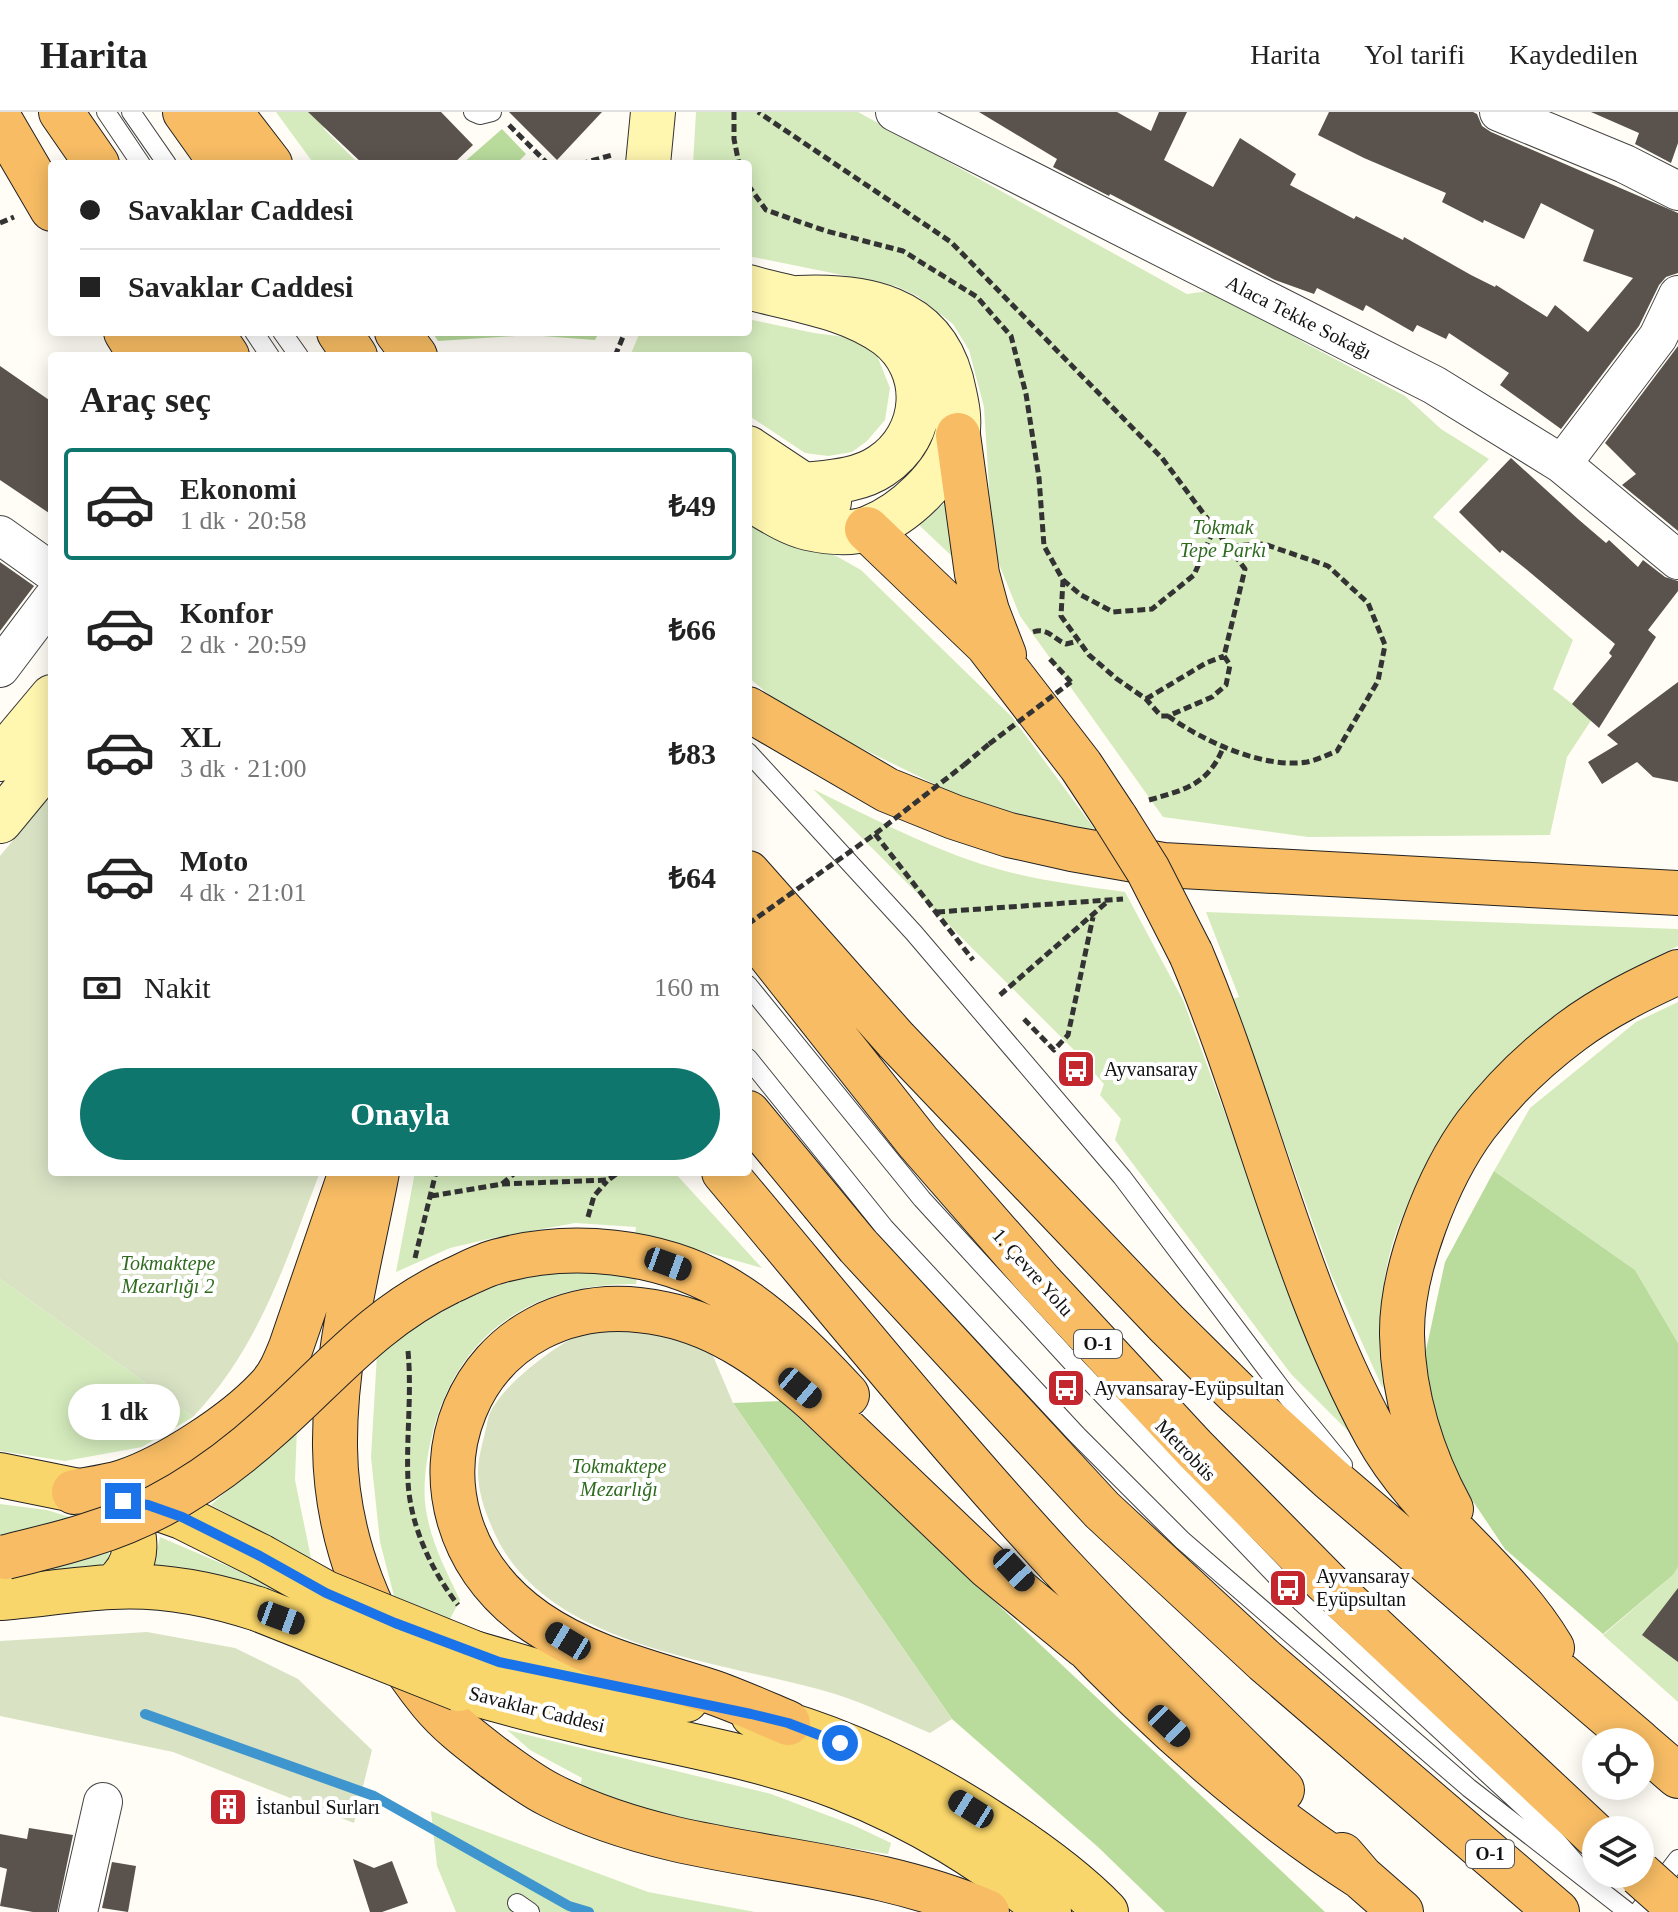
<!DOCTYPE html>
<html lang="tr">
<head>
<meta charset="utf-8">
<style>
  :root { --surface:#fff; --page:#f6f6f6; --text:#222; --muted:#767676; --line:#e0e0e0; --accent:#0f766e }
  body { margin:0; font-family:"Times New Roman",serif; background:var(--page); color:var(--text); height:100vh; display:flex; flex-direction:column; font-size:30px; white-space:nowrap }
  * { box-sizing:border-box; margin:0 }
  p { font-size:26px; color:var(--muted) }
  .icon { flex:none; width:44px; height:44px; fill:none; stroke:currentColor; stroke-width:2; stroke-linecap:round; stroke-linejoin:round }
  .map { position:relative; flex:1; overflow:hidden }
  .panel { position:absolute; left:48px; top:240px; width:704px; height:824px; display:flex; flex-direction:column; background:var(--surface); border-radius:8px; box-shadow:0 4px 20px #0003 }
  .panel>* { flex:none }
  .guide { position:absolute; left:48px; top:48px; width:704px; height:176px; border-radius:8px; box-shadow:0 4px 20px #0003; display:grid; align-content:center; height:176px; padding:0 32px; background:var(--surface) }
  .buttons { position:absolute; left:1582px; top:1616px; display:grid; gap:16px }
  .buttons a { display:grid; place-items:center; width:72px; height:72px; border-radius:50%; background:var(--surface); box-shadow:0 4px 20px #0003; font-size:40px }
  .end { position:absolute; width:36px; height:36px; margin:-18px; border:10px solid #1a73e8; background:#fff; box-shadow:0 0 0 4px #fff }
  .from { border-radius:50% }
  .bubble { position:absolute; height:56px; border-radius:28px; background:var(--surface); box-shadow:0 4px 20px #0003; font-size:26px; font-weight:700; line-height:56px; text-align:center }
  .car { position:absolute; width:24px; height:48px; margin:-24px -12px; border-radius:10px; box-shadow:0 0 6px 2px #0007; background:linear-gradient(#222 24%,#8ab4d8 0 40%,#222 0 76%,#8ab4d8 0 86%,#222 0) }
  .guide b { display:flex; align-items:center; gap:28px; height:76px; font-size:30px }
  .guide b+b { border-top:2px solid var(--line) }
  .guide i { width:20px; height:20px; background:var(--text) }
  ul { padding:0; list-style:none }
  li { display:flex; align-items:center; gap:24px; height:112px; margin:0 16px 12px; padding:0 16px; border:4px solid transparent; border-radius:8px }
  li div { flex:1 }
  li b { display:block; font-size:30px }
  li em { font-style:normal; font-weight:700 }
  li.active { border-color:var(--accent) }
  li>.icon { width:72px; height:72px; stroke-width:1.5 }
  h2 { padding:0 32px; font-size:36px; line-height:96px }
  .pay { display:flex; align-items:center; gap:20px; height:88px; padding:0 32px; font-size:30px }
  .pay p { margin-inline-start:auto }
  .action { display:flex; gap:16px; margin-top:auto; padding:16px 32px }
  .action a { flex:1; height:92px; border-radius:48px; background:var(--accent); color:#fff; font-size:32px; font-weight:700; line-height:92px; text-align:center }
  header { display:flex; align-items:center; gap:48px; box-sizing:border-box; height:112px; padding:0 40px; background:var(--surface); border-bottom:2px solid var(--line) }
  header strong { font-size:38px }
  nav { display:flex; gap:44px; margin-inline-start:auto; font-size:28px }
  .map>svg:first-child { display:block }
</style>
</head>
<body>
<header>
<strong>Harita</strong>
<nav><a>Harita</a><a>Yol tarifi</a><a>Kaydedilen</a></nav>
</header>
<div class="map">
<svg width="1678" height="1800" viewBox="0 0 1678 1800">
  <rect width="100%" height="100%" fill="#fffdf5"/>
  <path fill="#d5ebbd" d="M 276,0 L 321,0 L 324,17 L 359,52 L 314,52 Z
    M 696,0 L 858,0 L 1187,182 L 1216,178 L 1303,230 L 1405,284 L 1441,317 L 1489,347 L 1433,405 L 1573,528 L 1553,577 L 1592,607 L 1567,645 L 1550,723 L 1308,725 L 1163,705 L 1020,504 L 993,437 L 984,295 L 969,238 L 953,212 L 917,184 L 896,174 L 748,144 L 748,52 L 693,52 Z
    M 748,207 L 814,221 L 853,226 L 876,241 L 890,276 L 885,308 L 867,329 L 852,340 L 828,344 L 805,341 L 748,303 L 748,244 L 630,244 L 640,220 L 748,220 Z
    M 948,388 L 957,449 L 919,413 Z
    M 748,407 L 838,445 L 861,458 L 1012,605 L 1096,719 L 987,698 L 792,602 L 748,565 Z
    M 813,677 C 868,704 923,733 981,752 C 1027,767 1076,773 1125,780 L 1183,888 L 1258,1091 L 1357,1328 L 1291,1262 L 1115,1028 L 1121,1007 L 1100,983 L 1104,972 L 1073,937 Z
    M 1206,800 L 1678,817 L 1678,834 C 1568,886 1491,943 1430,1050 C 1414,1079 1397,1110 1389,1144 C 1379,1186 1381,1235 1383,1277 L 1331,1162 L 1233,887 L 1239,885 Z
    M 1678,890 L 1678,1231 L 1635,1158 L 1494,1059 L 1530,996 L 1636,910 Z
    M 415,1060 L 674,1060 L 762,1156 L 695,1137 L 635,1126 L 636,1115 L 575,1111 L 493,1126 L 450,1136 L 396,1160 Z
    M 588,1157 L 637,1165 L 636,1172 C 535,1171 459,1219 433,1319 C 427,1343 422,1373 426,1398 C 431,1430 446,1459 460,1488 L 450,1507 L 394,1484 L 380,1430 L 371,1345 L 377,1242 L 395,1222 L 479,1174 L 511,1166 Z
    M 0,1167 L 193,1305 L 142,1335 L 65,1349 L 0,1339 Z
    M 297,1315 L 295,1368 L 311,1446 L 211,1393 Z
    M 0,1392 L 47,1398 L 79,1408 L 110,1435 L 108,1448 L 95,1459 L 33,1467 L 25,1425 L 0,1424 Z
    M 160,1425 L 239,1459 L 328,1505 L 151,1465 Z
    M 1678,1455 L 1678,1590 L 1603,1523 L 1673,1463 Z
    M 507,1618 L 771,1682 L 853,1713 L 891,1731 L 888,1742 L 733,1717 L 654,1701 L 580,1674 L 582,1666 L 530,1638 Z
    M 431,1699 L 648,1780 L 755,1800 L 456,1800 L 437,1754 Z"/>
  <path fill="#b9dc9c" d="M 502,17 L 526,42 L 516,52 L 462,52 Z
    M 432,220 L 599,220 L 595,228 L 529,223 L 438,229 Z
    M 1494,1059 L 1635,1158 L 1678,1231 L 1678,1455 L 1673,1463 L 1603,1522 L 1505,1437 L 1442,1343 L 1425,1243 L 1445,1150 Z
    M 781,1289 L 1325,1800 L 1165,1800 L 1098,1735 L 952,1607 L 733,1291 Z"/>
  <path fill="#d9e3c4" d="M 52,681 L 52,1060 L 320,1060 C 286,1148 260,1235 193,1305 L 0,1167 L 0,744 Z
    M 646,1215 L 711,1239 L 733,1291 L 952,1607 L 930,1621 C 899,1608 867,1592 835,1582 C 723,1548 540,1538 491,1413 C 484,1397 478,1378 478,1360 C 478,1343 485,1324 488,1307 C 494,1279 559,1229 585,1221 C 603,1215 627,1216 646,1215 Z
    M 147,1520 L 235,1536 L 298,1567 L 372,1638 L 354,1711 L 173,1640 L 0,1604 L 0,1529 Z"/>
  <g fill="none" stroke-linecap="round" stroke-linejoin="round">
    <path stroke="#3f96cf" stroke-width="10" d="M 145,1602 L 374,1684 L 569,1794 L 589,1800"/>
  </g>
  <path fill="#5a524d" d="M 308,0 L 441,0 L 473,33 L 453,52 L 363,52 Z
    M 509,0 L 602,0 L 557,48 Z
    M 979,0 L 1117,0 L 1151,19 L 1159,0 L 1187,0 L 1164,48 L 1213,75 L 1240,26 L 1296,62 L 1290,73 L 1354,107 L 1356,104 L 1403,128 L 1404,125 L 1471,163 L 1495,175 L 1496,173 L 1547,205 L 1555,193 L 1588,220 L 1633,166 L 1583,149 L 1594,118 L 1541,91 L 1524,127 L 1484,108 L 1483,111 L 1442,90 L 1446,81 L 1364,46 L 1318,23 L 1329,0 L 1473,0 L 1477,2 L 1482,14 L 1491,20 L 1678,101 L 1678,161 L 1666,165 L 1659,173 L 1639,214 L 1561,317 L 1500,273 L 1509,261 L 1449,221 L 1446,227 L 1417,213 L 1413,220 L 1366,193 L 1363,199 L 1317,176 L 1314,182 L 1275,168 L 1110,82 L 1109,84 L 1053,55 L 1057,47 Z
    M 1591,0 L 1678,0 L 1678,31 L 1671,51 L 1635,32 L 1639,21 Z
    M 1678,234 L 1678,419 L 1622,373 L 1636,362 L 1605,331 Z
    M 0,254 L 52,290 L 52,403 L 0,368 Z
    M 1511,346 L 1578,407 L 1606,431 L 1609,428 L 1638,455 L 1643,448 L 1665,465 L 1678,469 L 1678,479 L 1648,518 L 1656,525 L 1599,616 L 1572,592 L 1612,544 L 1609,541 L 1615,532 L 1526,457 L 1502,438 L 1500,441 L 1459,400 Z
    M 0,450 L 34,474 L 0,519 Z
    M 1678,570 L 1678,670 L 1653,665 L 1637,650 L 1602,672 L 1588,650 L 1618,632 L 1607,623 Z
    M 1678,1476 L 1678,1550 L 1642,1523 Z
    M 29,1716 L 73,1723 L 57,1800 L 33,1800 L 0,1794 L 7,1757 L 0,1755 L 0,1722 L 27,1727 Z
    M 353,1747 L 374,1756 L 392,1749 L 408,1791 L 382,1800 L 370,1800 Z
    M 112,1750 L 136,1754 L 128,1800 L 102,1796 Z"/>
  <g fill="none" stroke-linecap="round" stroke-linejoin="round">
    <defs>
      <path id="service" d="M 106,0 L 141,52
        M 131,0 L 167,52
        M 473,0 L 480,3 L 492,0
        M 254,220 L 270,244
        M 282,220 L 299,244
        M 748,640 L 914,821 L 1122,1065 L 1286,1283 L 1343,1353
        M 748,873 L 922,1087 L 1077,1256 L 1302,1491 L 1540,1710 L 1591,1769
        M 748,946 L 884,1115 L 1077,1323 L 1182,1428 L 1469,1676 L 1628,1800
        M 517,1791 L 530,1800
        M 1638,1800 L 1678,1747"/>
      <path id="minor" d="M 895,0 L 1434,273 L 1562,352 L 1678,448
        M 1499,0 L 1625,52 L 1678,79
        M 1562,352 L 1658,225 L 1678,183
        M 0,423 L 52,460
        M 0,556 L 52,487
        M 78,1800 L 103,1690"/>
      <path id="secondary" d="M 648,52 L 653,0
        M 748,175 C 794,188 847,194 887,223 C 932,257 928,323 881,354 C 859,369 830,370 804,373
        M 748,336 L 829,390
        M 748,386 C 766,396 787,411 808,416 C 826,420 851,423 869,416 C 905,402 945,364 956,327 C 962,308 955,285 951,267 C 931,194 863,183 798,186
        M 0,647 L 52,585
        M 0,709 L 52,646"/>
      <path id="primary" d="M 0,1363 L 148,1393 L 182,1405 L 260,1444
        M 112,1475 C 144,1451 136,1421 123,1389
        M 0,1486 C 37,1483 74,1477 111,1475 C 160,1472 212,1482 258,1497
        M 474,1541 L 542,1561 L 686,1588
        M 459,1577 C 502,1590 545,1601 588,1611 C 673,1631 760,1644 841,1676 C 919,1707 984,1747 1049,1800
        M 753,1603 C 843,1625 924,1666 1001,1717 C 1039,1742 1075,1768 1106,1800"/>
      <path id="trunk" d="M 61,0 L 97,52
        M 185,0 L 222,52
        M 230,0 L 270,52
        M 0,8 L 52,97
        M 126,220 L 141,244
        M 167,220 L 183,244
        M 211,220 L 227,244
        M 339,220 L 355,244
        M 397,220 L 415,244
        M 958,323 L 977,462 L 987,499 L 1004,543
        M 867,417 L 987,532 L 1081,654 L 1116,707
        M 748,597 L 887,678 L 954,705 L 1009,723 L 1072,737 L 1163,753 L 1678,781
        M 748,761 L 896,928 L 1167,1212 L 1238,1282 L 1331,1367 L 1639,1630
        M 748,815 L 918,1030 L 1041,1171 L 1194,1336 L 1342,1486 L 1596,1724
        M 1191,842 C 1258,1000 1293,1170 1376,1322 C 1421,1404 1504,1455 1552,1536
        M 748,1001 L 858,1134 L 1102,1398 L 1265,1549 L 1557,1800
        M 377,1060 C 360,1150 334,1243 335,1335 C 336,1428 372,1518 431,1590 C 449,1612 472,1629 494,1646 C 512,1659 530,1673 550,1683 C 589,1703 633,1717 675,1727 C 780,1751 887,1757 987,1800
        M 724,1060 C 835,1192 943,1326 1060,1453 C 1132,1530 1207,1604 1282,1678
        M 449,1170 C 465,1163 482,1153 499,1149 C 571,1129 658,1138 723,1175 C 771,1203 810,1243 847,1283
        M 74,1380 C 90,1377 107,1375 123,1370 C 168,1355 234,1312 267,1277 C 279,1265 285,1250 291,1235 L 351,1060
        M 1451,1397 C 1422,1344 1403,1283 1402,1223 C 1401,1158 1438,1064 1476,1013 C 1502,979 1537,945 1572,919 C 1604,895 1641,877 1678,860
        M 1065,1512 C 1154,1607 1252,1695 1361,1765
        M 788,1611 C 762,1600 736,1588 709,1579 C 650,1560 588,1546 536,1510 C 372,1395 468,1160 664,1202 C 723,1214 770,1250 815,1289 L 989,1455 L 1085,1534
        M 1640,1631 L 1678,1664
        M 1342,1743 L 1361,1765 L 1401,1800"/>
    </defs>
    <use href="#service" stroke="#444" stroke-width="20"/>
    <use href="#minor" stroke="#444" stroke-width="40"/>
    <use href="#secondary" stroke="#333" stroke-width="46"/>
    <use href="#primary" stroke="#222" stroke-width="46"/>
    <use href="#trunk" stroke="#222" stroke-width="46"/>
    <path stroke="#333" stroke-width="5" stroke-dasharray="8 4" stroke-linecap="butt" d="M 734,0 L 734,27 L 739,52
      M 509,13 L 548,52
      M 580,52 L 612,43
      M 748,73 L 766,98 L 826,119 L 903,139 L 977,185 L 1011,224 L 1026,282 L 1039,366 L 1044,434 L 1063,468 L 1061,504 L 1089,543 L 1117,567 L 1146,587 L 1161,604 L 1168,604 L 1212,585 L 1226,573 L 1230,553 L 1224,544 L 1245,457 L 1162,346 L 951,130 L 758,0
      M 0,111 L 14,105
      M 615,244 L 625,220
      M 1063,468 L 1081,483 L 1113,500 L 1152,497 L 1194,463 L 1214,417
      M 1033,520 C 1048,515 1053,527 1066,532 L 1078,529
      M 1050,547 L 1071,570
      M 1146,587 L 1206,551 L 1224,544
      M 1168,604 C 1203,629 1263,657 1307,650 C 1317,648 1327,643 1337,639 L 1378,569 L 1385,533 L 1368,491 L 1328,454 L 1264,432 L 1229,434
      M 964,653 L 989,632
      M 1149,688 C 1184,678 1208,673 1223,636
      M 875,722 L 973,848
      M 937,800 L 1123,787
      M 1000,883 L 1107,790
      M 1024,907 L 1054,938 L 1068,923 L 1093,805
      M 502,1072 L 608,1068 L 619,1060
      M 431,1084 L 502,1072 L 516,1060
      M 588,1105 L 594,1084 L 607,1069
      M 415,1146 L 436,1060
      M 408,1239 C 412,1283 406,1325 408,1369 C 410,1413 431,1458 458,1493"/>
    <use href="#service" stroke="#fff" stroke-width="18"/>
    <use href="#minor" stroke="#fff" stroke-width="38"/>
    <use href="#secondary" stroke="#fff6b0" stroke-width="44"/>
    <use href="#primary" stroke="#f9d66b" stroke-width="44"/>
    <use href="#trunk" stroke="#f7bc64" stroke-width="44"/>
    <defs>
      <path id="primary-bridge" d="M 260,1444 L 326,1481 L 474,1541
        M 258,1497 L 459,1577"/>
      <path id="trunk-bridge" d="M 1116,707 L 1148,758 L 1191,842
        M 6,1445 C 33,1438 61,1432 88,1423 C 155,1403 218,1362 270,1315 C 331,1261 373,1207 449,1170
        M 1640,1762 L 1678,1796"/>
    </defs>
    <use href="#primary-bridge" stroke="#222" stroke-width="46" stroke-linecap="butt"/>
    <use href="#trunk-bridge" stroke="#222" stroke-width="46" stroke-linecap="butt"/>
    <path stroke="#333" stroke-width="5" stroke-dasharray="8 4" stroke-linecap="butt" d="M 989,632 L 1071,570
      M 748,812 L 875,722 L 964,653"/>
    <use href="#primary-bridge" stroke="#f9d66b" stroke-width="44"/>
    <use href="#trunk-bridge" stroke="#f7bc64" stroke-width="44"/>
  </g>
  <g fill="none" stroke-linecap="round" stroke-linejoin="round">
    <path stroke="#1a73e8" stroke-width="10" d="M 123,1389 L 148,1393 L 182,1405 L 260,1444 L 326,1481 L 395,1511 L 499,1550 L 751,1602 L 788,1611 L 840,1631"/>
  </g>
  <defs>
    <symbol id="bus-square" viewBox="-11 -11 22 22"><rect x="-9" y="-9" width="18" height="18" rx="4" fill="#c4262e" stroke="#fff"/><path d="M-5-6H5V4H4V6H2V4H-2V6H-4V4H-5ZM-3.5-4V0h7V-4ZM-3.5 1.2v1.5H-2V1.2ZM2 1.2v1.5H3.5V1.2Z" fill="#fff"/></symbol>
    <symbol id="building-square" viewBox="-11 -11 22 22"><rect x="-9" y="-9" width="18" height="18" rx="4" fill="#c4262e" stroke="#fff"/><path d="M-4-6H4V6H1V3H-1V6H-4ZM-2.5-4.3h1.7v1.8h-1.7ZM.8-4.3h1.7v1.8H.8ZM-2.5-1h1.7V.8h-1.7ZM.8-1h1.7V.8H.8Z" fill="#fff"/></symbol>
  </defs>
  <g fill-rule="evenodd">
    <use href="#bus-square" x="1054" y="935" width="44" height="44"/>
    <use href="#bus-square" x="1044" y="1254" width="44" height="44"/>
    <use href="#bus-square" x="1266" y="1454" width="44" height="44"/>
    <use href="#building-square" x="206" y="1673" width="44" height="44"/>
  </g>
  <g text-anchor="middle" stroke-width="8" stroke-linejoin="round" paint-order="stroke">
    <g fill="#fff" stroke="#585858" stroke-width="2">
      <rect x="1074" y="1218" width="48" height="28" rx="6"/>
      <rect x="1466" y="1728" width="48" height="28" rx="6"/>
    </g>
    <g font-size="18" font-weight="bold" fill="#111">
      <text x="1098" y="1238">O-1</text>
      <text x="1490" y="1748">O-1</text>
    </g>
    <g font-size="20" fill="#111" stroke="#fff">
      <text transform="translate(1299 205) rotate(27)" y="7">Alaca Tekke Sokağı</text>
      <text transform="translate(1033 1160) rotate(48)" y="7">1. Çevre Yolu</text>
      <text transform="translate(1186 1338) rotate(46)" y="7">Metrobüs</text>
      <text transform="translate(537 1597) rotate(14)" y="7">Savaklar Caddesi</text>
    </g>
    <g font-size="20" font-style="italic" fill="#2f6b1f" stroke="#fff">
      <text x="1223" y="422">Tokmak<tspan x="1223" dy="23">Tepe Parkı</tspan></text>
      <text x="168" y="1158">Tokmaktepe<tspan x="168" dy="23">Mezarlığı 2</tspan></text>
      <text x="619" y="1361">Tokmaktepe<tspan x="619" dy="23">Mezarlığı</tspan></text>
    </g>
    <g font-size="20" fill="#111" stroke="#fff" text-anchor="start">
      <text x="1104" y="964">Ayvansaray</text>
      <text x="1094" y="1283">Ayvansaray-Eyüpsultan</text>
      <text x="1316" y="1471">Ayvansaray<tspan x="1316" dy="23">Eyüpsultan</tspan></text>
      <text x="256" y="1702">İstanbul Surları</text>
    </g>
  </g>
</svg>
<div class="buttons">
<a><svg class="icon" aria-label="locate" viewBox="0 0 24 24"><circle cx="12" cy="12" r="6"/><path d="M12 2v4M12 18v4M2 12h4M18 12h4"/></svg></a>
<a><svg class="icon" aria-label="layers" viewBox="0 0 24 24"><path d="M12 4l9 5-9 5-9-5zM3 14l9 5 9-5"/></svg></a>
</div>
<i class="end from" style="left:840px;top:1631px"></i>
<i class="end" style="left:123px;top:1389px"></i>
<div class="bubble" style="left:68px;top:1272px;width:112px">1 dk</div>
<i class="car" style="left:668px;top:1152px;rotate:110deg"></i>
<i class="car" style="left:800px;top:1276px;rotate:130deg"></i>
<i class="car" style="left:1014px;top:1458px;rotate:137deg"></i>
<i class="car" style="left:281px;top:1506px;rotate:110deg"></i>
<i class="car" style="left:568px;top:1529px;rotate:301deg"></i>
<i class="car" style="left:1169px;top:1614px;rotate:134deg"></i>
<i class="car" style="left:971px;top:1697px;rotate:302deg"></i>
<div class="guide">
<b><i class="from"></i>Savaklar Caddesi</b>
<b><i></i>Savaklar Caddesi</b>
</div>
<section class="panel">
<h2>Araç seç</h2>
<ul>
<li class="active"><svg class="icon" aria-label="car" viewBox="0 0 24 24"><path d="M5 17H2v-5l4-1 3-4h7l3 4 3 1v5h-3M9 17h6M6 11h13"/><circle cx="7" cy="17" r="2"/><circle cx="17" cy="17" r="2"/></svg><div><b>Ekonomi</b><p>1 dk · 20:58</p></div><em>₺49</em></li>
<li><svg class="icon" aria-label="car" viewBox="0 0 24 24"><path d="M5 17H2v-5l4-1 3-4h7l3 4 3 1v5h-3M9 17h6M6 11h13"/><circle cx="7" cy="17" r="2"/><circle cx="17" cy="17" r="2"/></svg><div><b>Konfor</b><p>2 dk · 20:59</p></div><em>₺66</em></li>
<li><svg class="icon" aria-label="car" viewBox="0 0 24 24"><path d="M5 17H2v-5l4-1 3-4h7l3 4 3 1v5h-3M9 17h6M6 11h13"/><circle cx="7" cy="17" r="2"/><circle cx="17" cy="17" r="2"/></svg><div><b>XL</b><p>3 dk · 21:00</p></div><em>₺83</em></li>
<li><svg class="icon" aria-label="car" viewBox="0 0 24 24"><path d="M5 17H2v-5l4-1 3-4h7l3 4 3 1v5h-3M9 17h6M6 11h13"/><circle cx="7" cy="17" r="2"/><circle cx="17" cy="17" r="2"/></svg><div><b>Moto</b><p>4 dk · 21:01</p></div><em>₺64</em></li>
</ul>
<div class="pay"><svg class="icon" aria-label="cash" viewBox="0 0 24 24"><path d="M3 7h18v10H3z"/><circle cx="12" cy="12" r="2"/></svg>Nakit<p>160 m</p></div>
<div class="action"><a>Onayla</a></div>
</section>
</div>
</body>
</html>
